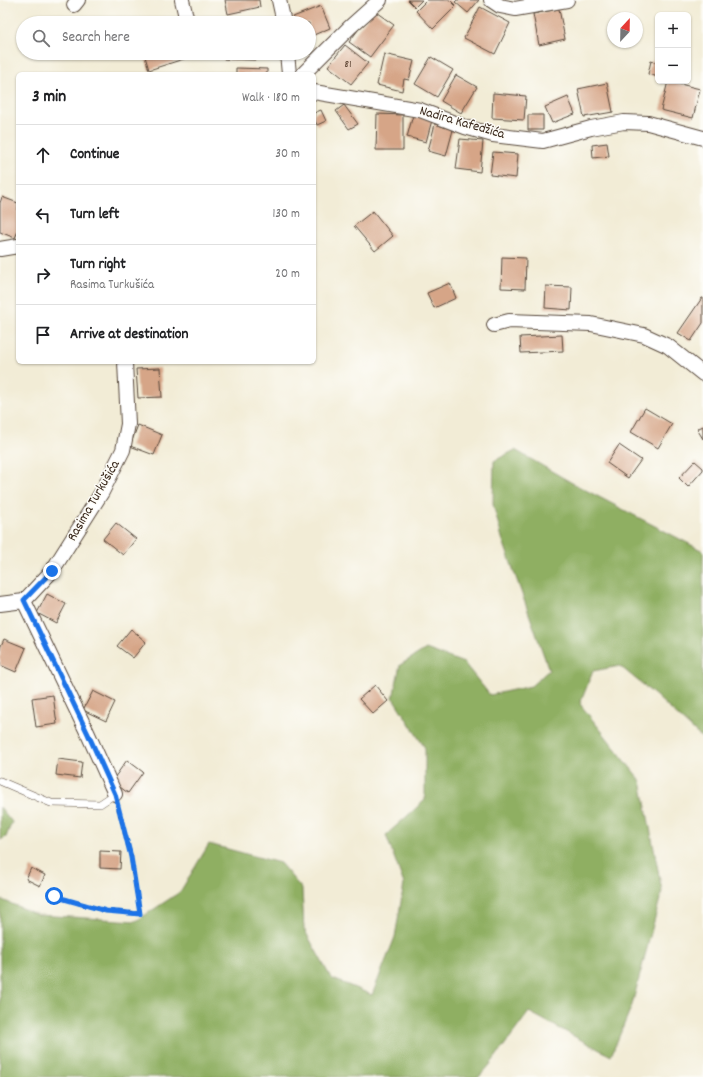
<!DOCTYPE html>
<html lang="en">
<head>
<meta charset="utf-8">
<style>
	body { margin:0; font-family:Dekko,sans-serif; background:#f6f6f6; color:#202124 }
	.controls { position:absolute; right:12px; top:12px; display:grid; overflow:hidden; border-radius:6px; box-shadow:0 1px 3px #0004 }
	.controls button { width:36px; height:36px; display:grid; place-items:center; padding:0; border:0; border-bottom:1px solid #e0e0e0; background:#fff; color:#202124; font:20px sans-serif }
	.compass { position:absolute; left:607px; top:12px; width:36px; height:36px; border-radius:50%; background:#fff; box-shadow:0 1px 3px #0004; rotate:22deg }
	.stop { position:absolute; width:12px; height:12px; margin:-9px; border:3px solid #1a73e8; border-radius:50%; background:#fff }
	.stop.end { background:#1a73e8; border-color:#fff; box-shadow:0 1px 4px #0008 }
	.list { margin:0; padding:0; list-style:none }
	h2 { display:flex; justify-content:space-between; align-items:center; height:52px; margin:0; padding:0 16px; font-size:17px }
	h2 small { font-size:13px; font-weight:400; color:#757577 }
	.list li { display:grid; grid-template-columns:26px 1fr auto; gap:12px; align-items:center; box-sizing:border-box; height:60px; padding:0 16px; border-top:1px solid #e0e0e0 }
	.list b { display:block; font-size:15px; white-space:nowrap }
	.list p { margin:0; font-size:13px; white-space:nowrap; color:#757577 }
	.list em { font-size:13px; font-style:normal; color:#757577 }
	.icon { flex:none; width:22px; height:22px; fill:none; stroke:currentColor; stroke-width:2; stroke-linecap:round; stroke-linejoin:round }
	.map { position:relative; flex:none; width:703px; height:1077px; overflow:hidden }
	.search { position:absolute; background:#fff; box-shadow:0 1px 3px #0004; left:16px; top:16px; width:300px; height:44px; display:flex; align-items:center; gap:10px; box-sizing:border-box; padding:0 14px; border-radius:22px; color:#757577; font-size:15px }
	.panel { position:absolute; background:#fff; box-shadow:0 1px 3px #0004; left:16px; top:72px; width:300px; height:292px; border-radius:6px }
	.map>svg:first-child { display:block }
</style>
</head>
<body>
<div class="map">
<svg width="703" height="1077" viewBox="0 0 703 1077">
	<rect width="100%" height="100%" fill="#fdfcf7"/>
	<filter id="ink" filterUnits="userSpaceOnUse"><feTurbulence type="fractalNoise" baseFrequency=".025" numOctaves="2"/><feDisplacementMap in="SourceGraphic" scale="8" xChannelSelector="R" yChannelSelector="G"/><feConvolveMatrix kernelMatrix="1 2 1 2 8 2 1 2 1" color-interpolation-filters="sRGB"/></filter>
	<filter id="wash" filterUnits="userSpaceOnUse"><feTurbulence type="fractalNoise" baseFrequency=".012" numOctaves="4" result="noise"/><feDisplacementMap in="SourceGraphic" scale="16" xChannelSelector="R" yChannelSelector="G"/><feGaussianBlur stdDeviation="0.9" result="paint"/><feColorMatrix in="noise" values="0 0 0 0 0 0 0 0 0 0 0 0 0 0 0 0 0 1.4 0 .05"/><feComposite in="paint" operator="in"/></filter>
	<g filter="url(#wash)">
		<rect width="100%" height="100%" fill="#f2ecd6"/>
		<path fill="#8faf62" stroke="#656c40" d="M 515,450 L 574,484 L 703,551 L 703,739 L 655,695 L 620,666 L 593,671 L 580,704 L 641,781 L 662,891 L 632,1005 L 611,1056 L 529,1012 L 489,1066 L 479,1077 L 0,1077 L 0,899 L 38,915 L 136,921 L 180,892 L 209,844 L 280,863 L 302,889 L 304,929 L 331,978 L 372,995 L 395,937 L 404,884 L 386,835 L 425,800 L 425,748 L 393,698 L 400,665 L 426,649 L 464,663 L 490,695 L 531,686 L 549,670 L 502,538 L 493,504 L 494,461 Z
			M 0,807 L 12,822 L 6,837 L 0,840 Z"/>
		<g id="blocks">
			<path fill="#d6a587" d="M 225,0 L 259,0 L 260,7 L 228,14 Z
				M 408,0 L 422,0 L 415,7 Z
				M 427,0 L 450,0 L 456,6 L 433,29 L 416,11 Z
				M 457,0 L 479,0 L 468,13 L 455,2 Z
				M 321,6 L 330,28 L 309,37 L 309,23 L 296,23 L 293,17 Z
				M 480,7 L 510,23 L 495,54 L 464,38 Z
				M 559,9 L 565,39 L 539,45 L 533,14 Z
				M 373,10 L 394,25 L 370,57 L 349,42 Z
				M 345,45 L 368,63 L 351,84 L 328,66 Z
				M 144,53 L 195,53 L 196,55 L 149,70 Z
				M 224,53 L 256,53 L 256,60 L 224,59 Z
				M 384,54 L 414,61 L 409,80 L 404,79 L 402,91 L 377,85 Z
				M 431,57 L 453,70 L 437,97 L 415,84 Z
				M 651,61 L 658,63 L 658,77 L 648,74 Z
				M 236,68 L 267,69 L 267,74 L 236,74 Z
				M 456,75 L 477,87 L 461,113 L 441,101 Z
				M 668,81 L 700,89 L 693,118 L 661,110 Z
				M 607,83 L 613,112 L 584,117 L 578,89 Z
				M 493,93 L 526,96 L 524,120 L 492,118 Z
				M 568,97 L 575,114 L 552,123 L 545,107 Z
				M 344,105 L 358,124 L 349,129 L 336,111 Z
				M 321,110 L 326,121 L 317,125 L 314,119 L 314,113 Z
				M 377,114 L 403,115 L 403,150 L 376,150 Z
				M 413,115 L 432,120 L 426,142 L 407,137 Z
				M 528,115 L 543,115 L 543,130 L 528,130 Z
				M 435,124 L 453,130 L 446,156 L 428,151 Z
				M 460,139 L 483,141 L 480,172 L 456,169 Z
				M 607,143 L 609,156 L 593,158 L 592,145 Z
				M 493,152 L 518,154 L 516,178 L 490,175 Z
				M 2,197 L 18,203 L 18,231 L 15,238 L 0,232 L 0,203 Z
				M 373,211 L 393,236 L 375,251 L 354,226 Z
				M 502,257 L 526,258 L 525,289 L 501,288 Z
				M 450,283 L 456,298 L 434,308 L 427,293 Z
				M 546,286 L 572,287 L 571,310 L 545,308 Z
				M 702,298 L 703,298 L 703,323 L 691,341 L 678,333 Z
				M 562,335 L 563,351 L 521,353 L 520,337 Z
				M 160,368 L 162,397 L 138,398 L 136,369 Z
				M 645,408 L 672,424 L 658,448 L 631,432 Z
				M 138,425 L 162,435 L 154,455 L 130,446 Z
				M 703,426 L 703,439 L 697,429 Z
				M 619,445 L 641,460 L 628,478 L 607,463 Z
				M 695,461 L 703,468 L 703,470 L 688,487 L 679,478 Z
				M 116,523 L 136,539 L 123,555 L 103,539 Z
				M 47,594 L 66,604 L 56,623 L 37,613 Z
				M 131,629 L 146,642 L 133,658 L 117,646 Z
				M 4,639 L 26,648 L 16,672 L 0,665 L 0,648 Z
				M 375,685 L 388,701 L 373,714 L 359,699 Z
				M 93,691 L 115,702 L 106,721 L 83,710 Z
				M 53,695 L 57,724 L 36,727 L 32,698 Z
				M 58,759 L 82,762 L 80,778 L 56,775 Z
				M 127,760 L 143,772 L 128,793 L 112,781 Z
				M 100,851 L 121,852 L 120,869 L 100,868 Z
				M 31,868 L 45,875 L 40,886 L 26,879 Z"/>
		</g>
	</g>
	<g filter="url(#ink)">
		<use href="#blocks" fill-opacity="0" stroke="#56473a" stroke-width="1"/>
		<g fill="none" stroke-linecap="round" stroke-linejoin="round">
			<defs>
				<path id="lane" d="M 0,781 L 51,803 L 100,804 L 115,794"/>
				<path id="street" d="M 182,0 L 186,17
					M 279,0 L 284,23
					M 491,0 L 500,6 L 515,9 L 567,0
					M 74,5 L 78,0
					M 287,53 L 289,74
					M 303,74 L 350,27 L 380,0
					M 314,92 L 420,110 L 465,127 L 493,135 L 543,141 L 591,128 L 624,122 L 648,123 L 703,138
					M 0,249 L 18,246
					M 494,325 L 509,321 L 591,324 L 644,335 L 668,346 L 703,374
					M 24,601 L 88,734 L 115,794
					M 0,604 L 24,601 L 52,571 L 102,492 L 123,450 L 128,424 L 125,362"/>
			</defs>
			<use href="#lane" stroke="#56473a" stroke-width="8"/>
			<use href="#street" stroke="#56473a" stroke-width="16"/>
			<path stroke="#56473a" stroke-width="2.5" stroke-dasharray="3 3" stroke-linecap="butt" d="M 54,896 L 106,911 L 140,913 L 131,857 L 118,808"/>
			<use href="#lane" stroke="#fff" stroke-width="7"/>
			<use href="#street" stroke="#fff" stroke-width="14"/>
		</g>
	</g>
	<g fill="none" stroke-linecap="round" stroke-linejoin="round" filter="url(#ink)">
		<path stroke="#1a73e8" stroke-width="5" d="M 52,571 L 24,600 L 88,734 L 115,794 L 131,857 L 140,914 L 106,911 L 54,896"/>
	</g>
	<g text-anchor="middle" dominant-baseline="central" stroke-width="3" stroke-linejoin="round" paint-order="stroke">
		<g font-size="12" fill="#624938">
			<text x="348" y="64">81</text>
		</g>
		<g font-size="14" fill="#3b2a1e" stroke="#fdfcf7">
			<text transform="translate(462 123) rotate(16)">Nadira Kafedžića</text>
			<text transform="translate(94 501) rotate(-60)">Rasima Turkušića</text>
		</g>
	</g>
</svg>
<div class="controls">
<button>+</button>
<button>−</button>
</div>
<svg class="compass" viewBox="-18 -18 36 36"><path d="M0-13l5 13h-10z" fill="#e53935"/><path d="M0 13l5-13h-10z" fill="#757577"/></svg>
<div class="stop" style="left:54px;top:896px"></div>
<div class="stop end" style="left:52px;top:571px"></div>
<div class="search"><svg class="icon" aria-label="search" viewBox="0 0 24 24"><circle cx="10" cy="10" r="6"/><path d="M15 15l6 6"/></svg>Search here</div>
<section class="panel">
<h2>3 min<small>Walk · 180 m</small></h2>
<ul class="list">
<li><svg class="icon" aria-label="ahead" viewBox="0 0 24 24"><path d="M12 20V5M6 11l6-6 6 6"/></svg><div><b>Continue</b></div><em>30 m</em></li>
<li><svg class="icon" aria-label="left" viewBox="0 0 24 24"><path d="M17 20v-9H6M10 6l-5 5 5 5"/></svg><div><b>Turn left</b></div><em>130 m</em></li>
<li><svg class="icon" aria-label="right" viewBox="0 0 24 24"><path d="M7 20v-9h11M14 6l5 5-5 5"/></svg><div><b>Turn right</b><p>Rasima Turkušića</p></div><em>20 m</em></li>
<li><svg class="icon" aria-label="arrive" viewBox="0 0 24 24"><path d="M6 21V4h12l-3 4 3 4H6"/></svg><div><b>Arrive at destination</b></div></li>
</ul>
</section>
</div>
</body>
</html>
